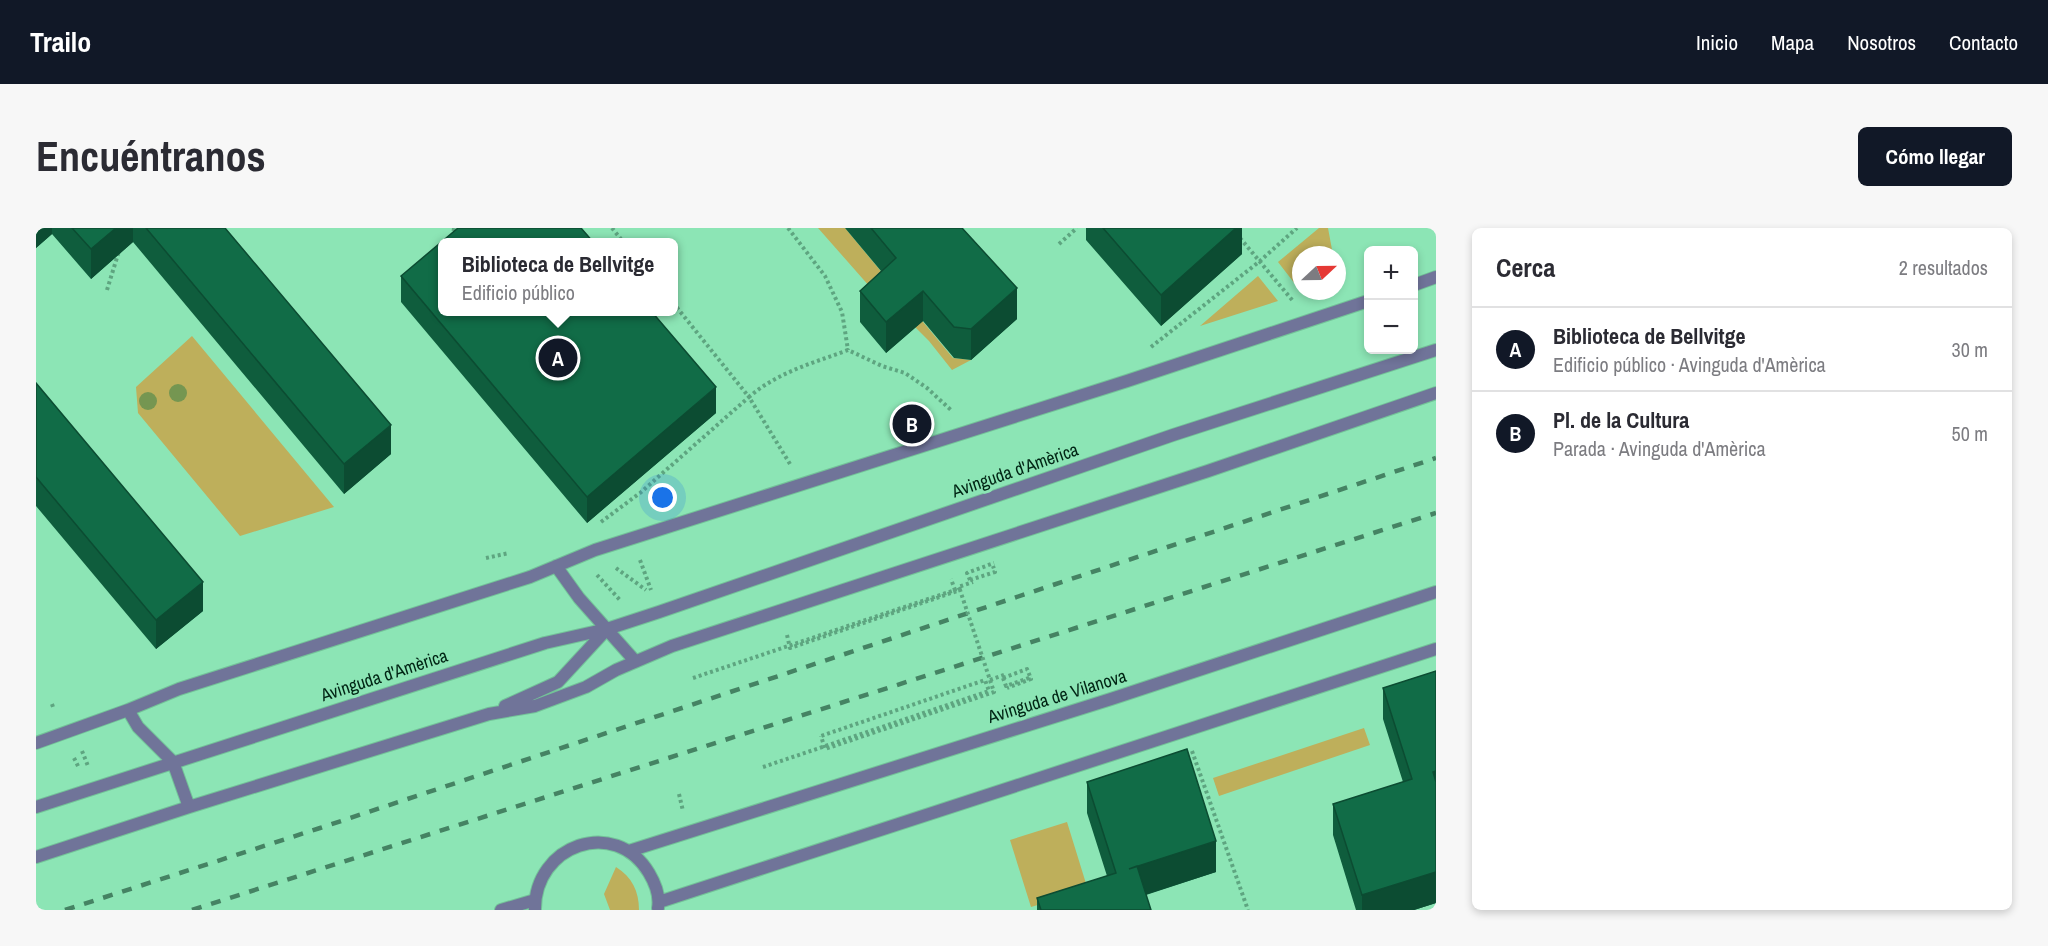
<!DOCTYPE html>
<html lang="es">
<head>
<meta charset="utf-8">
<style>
	body { margin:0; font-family:"Archivo Narrow",sans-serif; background:#f7f7f7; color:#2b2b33 }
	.controls { position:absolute; right:18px; top:18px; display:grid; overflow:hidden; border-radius:9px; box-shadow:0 3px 9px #0003 }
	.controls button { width:54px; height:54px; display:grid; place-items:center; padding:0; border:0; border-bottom:2px solid #e1e1e2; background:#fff; color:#2b2b33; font:30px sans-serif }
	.compass { position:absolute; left:1256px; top:18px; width:54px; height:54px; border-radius:50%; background:#fff; box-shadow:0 3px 9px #0003; rotate:68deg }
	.you { position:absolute; left:627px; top:270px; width:21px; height:21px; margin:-15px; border:4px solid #fff; border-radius:50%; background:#1a73e8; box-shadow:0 0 0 9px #1a73e833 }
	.badge { display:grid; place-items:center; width:39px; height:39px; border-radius:50%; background:#111827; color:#fff; font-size:20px; font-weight:700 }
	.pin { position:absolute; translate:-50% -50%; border:3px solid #fff; box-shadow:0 2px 6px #0006 }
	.popup { position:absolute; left:402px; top:10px; width:240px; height:78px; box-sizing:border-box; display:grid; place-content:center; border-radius:9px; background:#fff; filter:drop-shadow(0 2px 4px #0005); font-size:20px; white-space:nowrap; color:#7c7c81 }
	.popup b { font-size:22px; color:#2b2b33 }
	.popup::after { content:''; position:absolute; left:50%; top:100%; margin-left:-12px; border:12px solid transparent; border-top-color:#fff }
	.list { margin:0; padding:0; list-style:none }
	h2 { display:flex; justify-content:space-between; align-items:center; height:78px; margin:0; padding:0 24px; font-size:26px }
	h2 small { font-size:20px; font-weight:400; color:#7c7c81 }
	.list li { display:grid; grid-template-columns:39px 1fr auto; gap:18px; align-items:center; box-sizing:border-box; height:84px; padding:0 24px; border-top:2px solid #e1e1e2 }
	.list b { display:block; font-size:22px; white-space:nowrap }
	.list p { margin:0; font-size:20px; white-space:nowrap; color:#7c7c81 }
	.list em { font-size:20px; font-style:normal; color:#7c7c81 }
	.map { position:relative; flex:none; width:1400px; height:682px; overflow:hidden; border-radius:9px }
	header { display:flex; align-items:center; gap:36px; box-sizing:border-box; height:84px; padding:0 30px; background:#111827; color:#fff }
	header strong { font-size:28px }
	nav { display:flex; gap:33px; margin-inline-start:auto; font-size:21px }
	.intro { display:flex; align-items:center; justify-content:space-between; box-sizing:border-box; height:144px; padding:0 36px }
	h1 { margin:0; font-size:42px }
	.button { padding:15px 27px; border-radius:9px; background:#111827; color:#fff; font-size:21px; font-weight:700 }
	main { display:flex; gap:36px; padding:0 36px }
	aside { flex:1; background:#fff; border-radius:9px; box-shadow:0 3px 9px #0003 }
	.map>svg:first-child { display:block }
</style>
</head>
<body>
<header>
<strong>Trailo</strong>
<nav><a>Inicio</a><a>Mapa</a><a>Nosotros</a><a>Contacto</a></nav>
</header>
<div class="intro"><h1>Encuéntranos</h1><a class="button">Cómo llegar</a></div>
<main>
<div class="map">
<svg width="1400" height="682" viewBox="0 0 1400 682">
	<rect width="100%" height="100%" fill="#8ce5b5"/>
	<path fill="#beaf5b" d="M 782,0 L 809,0 L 917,130 L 935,132 L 916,142 L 893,113 L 865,85 L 834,59 Z
		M 1283,0 L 1292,0 L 1297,27 L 1265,27 L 1265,63 L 1273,63 L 1266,65 L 1242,34 Z
		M 1222,48 L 1242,73 L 1164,98 Z
		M 156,108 L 298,279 L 204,308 L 102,185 L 100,159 Z
		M 1328,500 L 1334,517 L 1183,568 L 1177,550 Z
		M 1031,594 L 1052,662 L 995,679 L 974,612 Z
		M 580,639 C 596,649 603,663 603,682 L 574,682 L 568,666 Z"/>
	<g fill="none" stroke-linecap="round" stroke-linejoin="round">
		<defs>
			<path id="street" d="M 1378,57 L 1400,49
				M 520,338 L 543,370 L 599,433
				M 469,478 L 522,454 L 571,401
				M 92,482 L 102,499 L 137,534 L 153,579
				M 0,515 L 92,482 L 143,461 L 494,349 L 559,322 L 1091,153 L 1332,73
				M 0,579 L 509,415 L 571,401 L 623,384 L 1137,207 L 1400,122
				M 593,623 L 1075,471 L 1400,364
				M 0,629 L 153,579 L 453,486 L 499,478 L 550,459 L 580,442 L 636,418 L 1172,243 L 1400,165
				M 623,674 L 1400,421
				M 465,682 L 499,672
				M 499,682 C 498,617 579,588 613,645 C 619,655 624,668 622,680"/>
		</defs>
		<use href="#street" stroke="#73c298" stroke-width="14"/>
		<path stroke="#5ea580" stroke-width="4" stroke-dasharray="3 3" stroke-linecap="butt" d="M 576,0 L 588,15
			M 752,0 L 789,48 L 806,84 L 812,122
			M 1204,10 L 1257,73
			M 416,15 L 418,0
			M 1023,16 L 1041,0
			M 71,62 L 83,23
			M 1115,119 L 1224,33 L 1261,0
			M 754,236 L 713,169 C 742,144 777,135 812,122 L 846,138 L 869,145 L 891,160 L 916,183
			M 565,294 L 604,265 L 713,169 L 638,76
			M 450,330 L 473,325
			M 604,332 L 615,362
			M 580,340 L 610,362
			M 561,347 L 584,372
			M 934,352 L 959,344 L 957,338
			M 924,362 L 922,359 L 937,354
			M 657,450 L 919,362 L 915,351
			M 967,450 L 991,441 L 995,451 L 971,460
			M 954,452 L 968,447
			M 16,476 L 17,479
			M 46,523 L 52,538
			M 1156,523 L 1212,682
			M 38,530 L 43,540
			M 727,539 L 953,463 L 949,452 L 785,508
			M 643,566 L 647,583"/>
		<use href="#street" stroke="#707499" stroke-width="12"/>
		<path stroke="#458363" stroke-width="4.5" stroke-dasharray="10 10" stroke-linecap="butt" d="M 29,682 L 284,600 L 1400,230
			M 156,682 L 1400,285"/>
		<path stroke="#5ea580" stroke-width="4" stroke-dasharray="3 3" stroke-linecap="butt" d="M 934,352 L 931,345 L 958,335
			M 751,407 L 754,420 L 924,362 L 958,464 L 789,521 L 785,508
			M 967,450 L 970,458 L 996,449"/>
	</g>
	<g fill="#759651">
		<circle cx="142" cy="165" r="9"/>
		<circle cx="112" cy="173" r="9"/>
	</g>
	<path fill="#0f5d3d" d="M 0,0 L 189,0 L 355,226 L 308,266 L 97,14 L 55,51 L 16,6 L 0,20 Z
		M 809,0 L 926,0 L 981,91 L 935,132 L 918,130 L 887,93 L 850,125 L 824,94 L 824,63 L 845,43 Z
		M 1050,0 L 1206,0 L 1206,26 L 1125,98 L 1050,12 Z
		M 365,48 L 680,185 L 551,295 L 365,74 Z
		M 0,155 L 167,383 L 120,421 L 0,278 Z
		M 1400,443 L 1400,675 L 1378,682 L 1320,682 L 1297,607 L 1297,576 L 1367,554 L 1347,491 L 1347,460 Z
		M 1051,554 L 1180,644 L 1110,667 L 1115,682 L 1001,682 L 1001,670 L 1071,648 L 1051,585 Z"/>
	<path fill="#0c4c32" d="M 0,0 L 16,0 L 16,6 L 0,20 Z
		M 80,0 L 97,0 L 97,14 L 55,51 L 55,21 Z
		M 1200,0 L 1206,0 L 1206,26 L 1125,98 L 1125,67 Z
		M 981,60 L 981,91 L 935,132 L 935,101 Z
		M 887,63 L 887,93 L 850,125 L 850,94 Z
		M 680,159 L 680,185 L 551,295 L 551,269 Z
		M 355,197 L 355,226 L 308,266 L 308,236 Z
		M 167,354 L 167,383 L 120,421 L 120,392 Z
		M 1400,543 L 1400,575 L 1397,544 Z
		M 1180,613 L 1180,644 L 1093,672 L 1093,641 Z
		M 1400,644 L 1400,675 L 1378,682 L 1326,682 L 1326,667 Z"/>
	<path fill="#116c47" stroke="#0c4c32" stroke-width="1.5" d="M 36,0 L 80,0 L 55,21 Z
		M 110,0 L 189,0 L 355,197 L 308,236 Z
		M 422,0 L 545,0 L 558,15 L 406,15 L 406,84 L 616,84 L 680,159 L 551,269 L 365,48 Z
		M 835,0 L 926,0 L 981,60 L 935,101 L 918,99 L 887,63 L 850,94 L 824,63 L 860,30 Z
		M 1067,0 L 1200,0 L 1125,67 Z
		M 0,155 L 167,354 L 120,392 L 0,249 Z
		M 1400,443 L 1400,543 L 1397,544 L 1400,554 L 1400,644 L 1326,667 L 1297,576 L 1376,551 L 1347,460 Z
		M 1151,521 L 1180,613 L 1093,641 L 1101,638 L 1115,682 L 1005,682 L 1001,670 L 1080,645 L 1051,554 Z"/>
	<g text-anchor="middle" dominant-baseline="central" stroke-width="6" stroke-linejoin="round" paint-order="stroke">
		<g font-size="18" fill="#002514" stroke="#8ce5b5">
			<text transform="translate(979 242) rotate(-19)">Avinguda d'Amèrica</text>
			<text transform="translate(348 447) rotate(-18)">Avinguda d'Amèrica</text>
			<text transform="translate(1021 468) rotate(-17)">Avinguda de Vilanova</text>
		</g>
	</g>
</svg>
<div class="controls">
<button>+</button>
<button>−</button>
</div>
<svg class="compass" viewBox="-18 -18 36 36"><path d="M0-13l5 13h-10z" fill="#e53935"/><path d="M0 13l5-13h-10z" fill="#7c7c81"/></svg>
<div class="you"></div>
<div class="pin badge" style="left:522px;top:130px">A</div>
<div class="popup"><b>Biblioteca de Bellvitge</b>Edificio público</div>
<div class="pin badge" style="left:876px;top:196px">B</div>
</div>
<aside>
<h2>Cerca<small>2 resultados</small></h2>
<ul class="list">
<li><span class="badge">A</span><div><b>Biblioteca de Bellvitge</b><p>Edificio público · Avinguda d'Amèrica</p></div><em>30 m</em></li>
<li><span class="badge">B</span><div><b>Pl. de la Cultura</b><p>Parada · Avinguda d'Amèrica</p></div><em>50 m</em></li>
</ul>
</aside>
</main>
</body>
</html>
